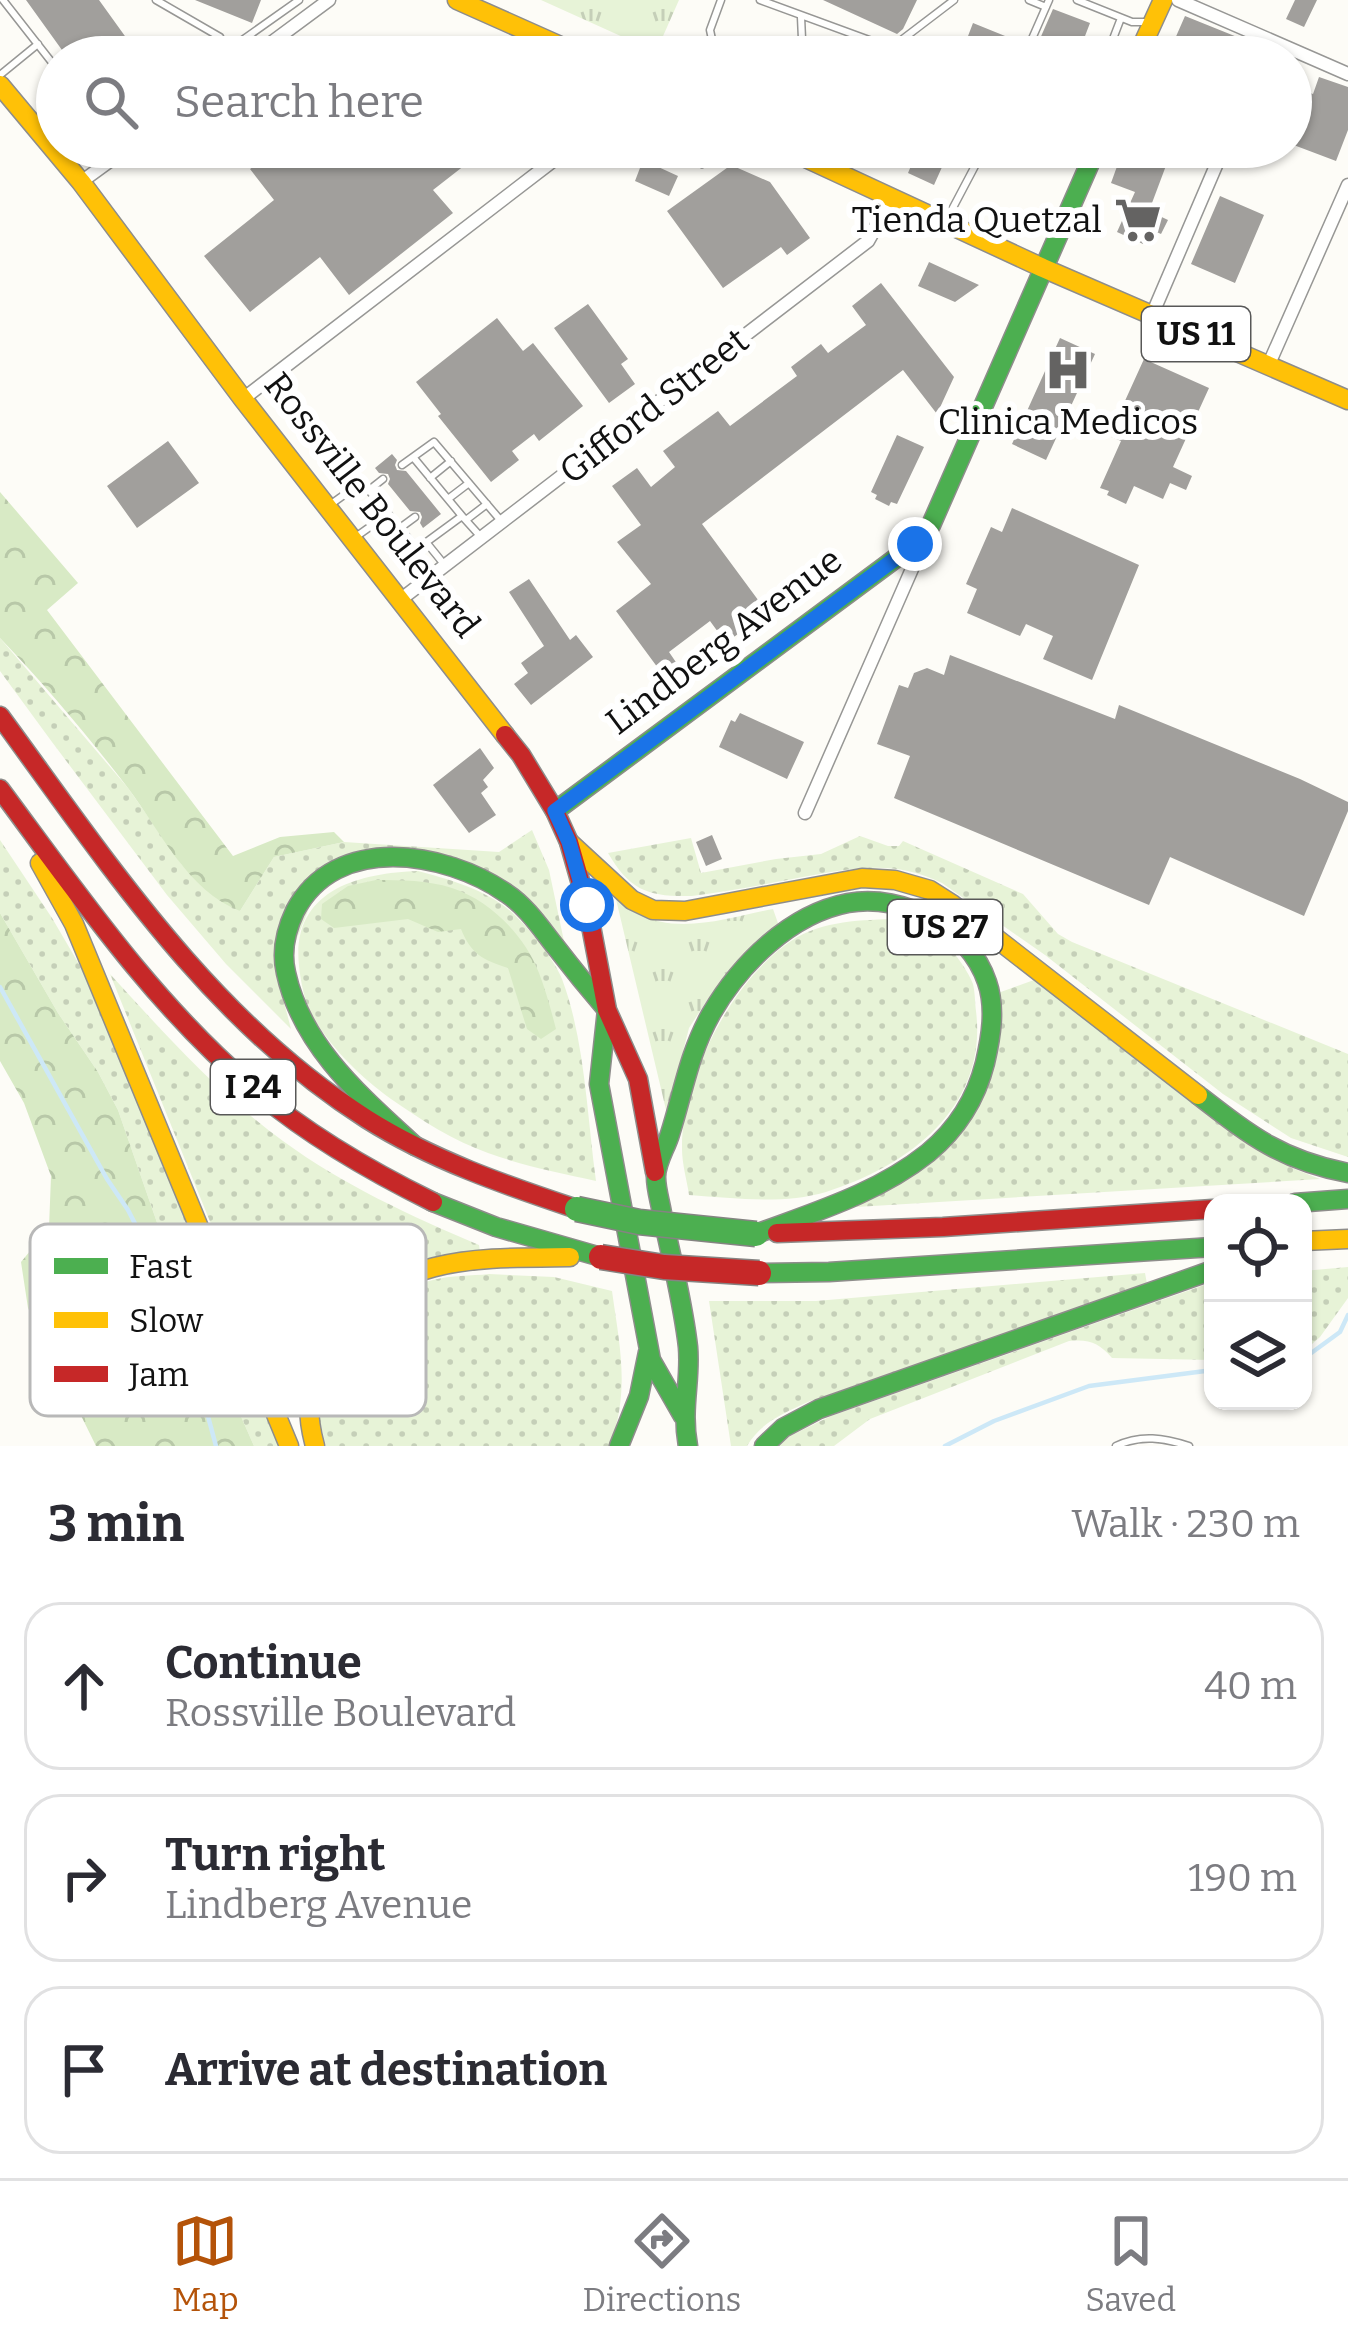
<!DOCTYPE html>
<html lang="en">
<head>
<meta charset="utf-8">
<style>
	body { margin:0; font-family:Bitter,serif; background:#f7f7f7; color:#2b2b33 }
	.controls { position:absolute; right:36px; bottom:36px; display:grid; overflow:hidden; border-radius:24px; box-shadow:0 3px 9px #0004 }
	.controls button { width:108px; height:108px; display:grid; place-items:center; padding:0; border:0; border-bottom:3px solid #e1e1e2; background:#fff; color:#2b2b33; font:60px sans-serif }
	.stop { position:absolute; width:36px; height:36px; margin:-27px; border:9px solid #1a73e8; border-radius:50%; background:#fff }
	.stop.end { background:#1a73e8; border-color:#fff; box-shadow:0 3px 12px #0008 }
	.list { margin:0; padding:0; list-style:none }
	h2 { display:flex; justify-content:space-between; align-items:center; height:156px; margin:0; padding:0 48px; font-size:51px }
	h2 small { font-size:39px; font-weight:400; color:#7c7c81 }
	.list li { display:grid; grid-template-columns:78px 1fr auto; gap:36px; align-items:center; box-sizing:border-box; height:168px; margin:0 24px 24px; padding:0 24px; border:3px solid #e1e1e2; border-radius:36px }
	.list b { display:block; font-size:45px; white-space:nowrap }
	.list p { margin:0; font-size:39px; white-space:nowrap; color:#7c7c81 }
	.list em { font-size:39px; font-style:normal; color:#7c7c81 }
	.icon { flex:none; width:66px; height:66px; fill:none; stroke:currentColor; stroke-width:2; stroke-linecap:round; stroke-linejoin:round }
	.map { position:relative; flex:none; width:1348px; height:1446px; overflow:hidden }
	.search { position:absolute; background:#fff; box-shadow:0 3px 9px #0004; left:36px; right:36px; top:36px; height:132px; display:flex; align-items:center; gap:30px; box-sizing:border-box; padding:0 42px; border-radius:66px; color:#7c7c81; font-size:45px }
	.sheet { height:732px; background:#fff }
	nav { display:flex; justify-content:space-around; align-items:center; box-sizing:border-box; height:168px; border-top:3px solid #e1e1e2; background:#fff; font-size:33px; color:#7c7c81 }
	nav a { display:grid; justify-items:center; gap:6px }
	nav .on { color:#b45309 }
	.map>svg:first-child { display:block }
</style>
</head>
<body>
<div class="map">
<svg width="1348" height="1446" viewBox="0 0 1348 1446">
	<defs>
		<pattern id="grass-dots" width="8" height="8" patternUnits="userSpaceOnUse" patternTransform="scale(3)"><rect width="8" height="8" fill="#e7f3d7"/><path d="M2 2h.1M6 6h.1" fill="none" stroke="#c5cfb8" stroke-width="1.8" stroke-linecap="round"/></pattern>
		<pattern id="forest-crowns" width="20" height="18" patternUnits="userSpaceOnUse" patternTransform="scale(3)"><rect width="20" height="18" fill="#d8eac5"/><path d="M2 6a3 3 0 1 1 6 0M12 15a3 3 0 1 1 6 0" fill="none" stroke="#b8c8a8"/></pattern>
		<pattern id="park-tufts" width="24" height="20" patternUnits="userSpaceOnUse" patternTransform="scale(3)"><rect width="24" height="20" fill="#e7f3d7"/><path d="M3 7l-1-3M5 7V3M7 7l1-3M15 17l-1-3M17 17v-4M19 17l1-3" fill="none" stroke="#c5cfb8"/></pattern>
	</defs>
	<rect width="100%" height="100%" fill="#fdfcf7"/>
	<path fill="url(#grass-dots)" d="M 0,638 L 128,788 L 182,865 L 240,911 L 274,857 L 344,842 L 499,852 L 532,830 L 549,870 L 565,946 L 479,868 L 326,866 L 279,983 L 291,1029 L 226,964 L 167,895 L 52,742 L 0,671 Z
		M 860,836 L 888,846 L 899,846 L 903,841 L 1023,894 L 1058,934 L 1072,942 L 1348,1054 L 1348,1157 L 1291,1138 L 1223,1094 L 1045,955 L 942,883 C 887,855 834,872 776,882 C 748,888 720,892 692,896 C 649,897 630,891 608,853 L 691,838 L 701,873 L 776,859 L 821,854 Z
		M 0,840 L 52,918 L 83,971 L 281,1446 L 254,1446 L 162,1237 L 118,1110 L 98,1072 L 58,1013 L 0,913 Z
		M 418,871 C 447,879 478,887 504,906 C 522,919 554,958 562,979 C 585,1040 587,1116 596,1181 C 560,1173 523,1166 488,1153 C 454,1141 421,1120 391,1099 C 362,1078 333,1050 314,1019 C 305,1004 301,984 299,966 C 291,891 357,873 418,871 Z
		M 899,919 C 914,927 936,934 947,945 C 956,954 969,973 973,984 C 975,992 975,1003 976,1011 C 988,1107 909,1166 826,1192 C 782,1205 734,1198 689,1195 C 687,1181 682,1164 682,1149 C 681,1079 732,980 791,941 C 823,920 862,920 899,919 Z
		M 110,974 C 164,1033 218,1094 283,1141 C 343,1185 411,1216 479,1245 L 480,1252 L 405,1266 L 303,1373 L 283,1380 L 272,1375 Z
		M 1034,980 L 1292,1168 L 1320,1179 L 856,1207 L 948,1145 L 998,993 Z
		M 1348,1267 L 1348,1298 L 1320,1337 L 1303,1352 L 1303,1271 Z
		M 1145,1273 L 1147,1284 L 808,1402 C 784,1413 761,1422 747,1446 L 731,1446 L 709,1301 L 816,1301 Z
		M 489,1274 L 554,1277 L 612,1291 C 620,1348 630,1390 610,1446 L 326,1446 C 323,1432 317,1415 319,1400 C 323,1342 379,1293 433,1280 C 451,1275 471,1276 489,1274 Z
		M 1213,1282 L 1213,1360 L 1112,1358 C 1099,1343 1090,1339 1069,1341 L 870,1419 L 834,1446 L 776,1446 L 784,1439 L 831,1416 Z"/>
	<path fill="url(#forest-crowns)" d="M 0,492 L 78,583 L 47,610 L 233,856 L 280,837 L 334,832 L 344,842 L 274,857 L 240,911 C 188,891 160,831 128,788 C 88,736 45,685 0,638 Z
		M 376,880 C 402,880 427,880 452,888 C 491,901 525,936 539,973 C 546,991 551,1010 556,1029 L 541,1039 L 527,1029 L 508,968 C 483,960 471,954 461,929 L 438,932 L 408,919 L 334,928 L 321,919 L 322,904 L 348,886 Z
		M 0,913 L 58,1013 L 98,1072 L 118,1110 L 162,1237 L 254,1446 L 96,1446 L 28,1308 L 21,1262 L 49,1228 L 51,1176 L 24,1103 L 0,1061 Z"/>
	<path fill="url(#park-tufts)" d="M 541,0 L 679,0 L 656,52 Z
		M 615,895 C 622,901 630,909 638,913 C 677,936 732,917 773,909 L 779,926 L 708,999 L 689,1028 L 667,1114 Z"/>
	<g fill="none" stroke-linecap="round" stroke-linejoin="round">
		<path stroke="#cde8f7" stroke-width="4.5" d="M 0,987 L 107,1179 L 128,1210 L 163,1278 L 184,1327 L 216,1446
			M 1303,1359 L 1340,1332 L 1348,1315
			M 945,1446 L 994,1421 L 1089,1386 L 1213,1370"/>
	</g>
	<path fill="#a19f9c" d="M 26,0 L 99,0 L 140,57 L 67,57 Z
		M 195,0 L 261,0 L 252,23 Z
		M 823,0 L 917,0 L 903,29 L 897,34 Z
		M 1295,0 L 1317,0 L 1304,27 L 1286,19 Z
		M 1053,9 L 1090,23 L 1077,57 L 1032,57 Z
		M 1185,16 L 1252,43 L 1246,57 L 1167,57 Z
		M 973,23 L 1022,43 L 1017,57 L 960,57 Z
		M 1319,77 L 1348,87 L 1348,130 L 1336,161 L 1291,144 L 1298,119 L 1291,116 L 1291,86 L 1313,94 Z
		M 279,147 L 465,147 L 474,158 L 433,190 L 453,213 L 349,295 L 320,257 L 250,312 L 204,256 L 274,200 L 250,169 Z
		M 882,147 L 951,147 L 934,185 L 908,173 L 913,161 Z
		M 1124,147 L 1173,147 L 1149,211 L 1168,220 L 1161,234 L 1150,229 L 1143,244 L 1117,232 L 1135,192 L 1111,183 Z
		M 643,160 L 678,176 L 669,196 L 635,181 Z
		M 731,165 L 770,182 L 810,238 L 787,255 L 781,247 L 723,288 L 667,211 Z
		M 1220,196 L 1264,215 L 1235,283 L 1191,264 Z
		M 929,262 L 979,285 L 955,302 L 918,286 Z
		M 881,283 L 954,377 L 937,414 L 903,370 L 702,524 L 767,612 L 726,643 L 710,621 L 669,652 L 684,674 L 669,683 L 616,611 L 651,584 L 617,542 L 641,525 L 612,486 L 637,468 L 651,487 L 675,467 L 663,451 L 718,411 L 730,426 L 797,376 L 791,367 L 821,344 L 828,353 L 866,325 L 852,306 Z
		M 588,304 L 628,359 L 621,364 L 635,384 L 609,403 L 554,328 Z
		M 497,318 L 523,351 L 533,343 L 583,406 L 539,441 L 534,434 L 512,451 L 519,460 L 491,482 L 438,416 L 441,414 L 416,382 Z
		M 1060,338 L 1095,354 L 1046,460 L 1012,444 Z
		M 1144,359 L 1209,388 L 1173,467 L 1192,476 L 1186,490 L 1170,483 L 1163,499 L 1134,486 L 1126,504 L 1107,495 L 1109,491 L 1100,488 L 1121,441 L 1109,436 Z
		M 897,435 L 924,447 L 897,504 L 891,502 L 889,506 L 875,499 L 877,495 L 871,492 Z
		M 168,441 L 199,483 L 137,528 L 107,486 Z
		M 392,454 L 397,460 L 395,465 L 397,470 L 406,471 L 441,514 L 423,528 L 420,523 L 422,517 L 420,512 L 410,511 L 388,484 L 390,479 L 388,474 L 379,473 L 375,468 Z
		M 1012,508 L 1139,565 L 1092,680 L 1043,659 L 1053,636 L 1026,624 L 1020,636 L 967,613 L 977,589 L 966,584 L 991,527 L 1002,532 Z
		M 529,579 L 570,640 L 576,635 L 593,657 L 531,705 L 514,684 L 528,673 L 521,663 L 544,646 L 509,592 Z
		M 950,655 L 1115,719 L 1119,705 L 1300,779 L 1348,802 L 1348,811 L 1304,916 L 1170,857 L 1149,905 L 894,798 L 910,756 L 877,744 L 899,685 L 908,688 L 914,673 L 927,668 L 944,675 Z
		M 740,713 L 804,742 L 787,779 L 719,747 L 731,720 L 735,722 Z
		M 480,748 L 494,768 L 483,780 L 488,787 L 481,793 L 496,815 L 469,833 L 433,785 Z
		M 712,835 L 722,859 L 706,866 L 696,842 Z"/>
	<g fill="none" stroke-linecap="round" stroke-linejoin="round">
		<defs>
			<path id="lane" d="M 3,0 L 57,69
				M 156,0 L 220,37 L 227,51
				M 721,0 L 710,30 L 714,49 L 734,57
				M 760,0 L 891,48 L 954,0
				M 1029,0 L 1046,7
				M 1077,0 L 1132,22 L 1147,22
				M 232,57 L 227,51 L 299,0
				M 792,57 L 802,39 L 801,17
				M 1024,57 L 1049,0
				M 1106,57 L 1121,18
				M 0,75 L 38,44
				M 42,130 L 57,118
				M 663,147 L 702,164 L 711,147
				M 947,219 L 985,147
				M 402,465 L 434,442 L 502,522
				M 430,478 L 451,461
				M 369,490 L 383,479
				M 448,499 L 469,483
				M 334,502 L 362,482 L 417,549 L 462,516 L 413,457
				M 462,516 L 480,536
				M 466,520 L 487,504
				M 400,528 L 415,517
				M 357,536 L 388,514
				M 426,542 L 443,563
				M 1116,1446 C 1141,1434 1164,1438 1189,1446"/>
			<path id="street" d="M 1178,0 L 1348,74
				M 252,57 L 329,0
				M 81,182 L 129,147
				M 1152,315 L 1224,147
				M 1268,366 L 1348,185
				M 243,399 L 571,147
				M 400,600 L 868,241 L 892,198
				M 805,813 L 926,537"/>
			<path id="fast" d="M 555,811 L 915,544 L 931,525 L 1097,147
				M 1198,1095 C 1251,1136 1281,1160 1348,1173
				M 415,1146 C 362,1097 302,1047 286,973 C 281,952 286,930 295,911 C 336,833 445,851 506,893 C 526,906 540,927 555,946 C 572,968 589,989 607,1010 L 599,1084 L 651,1360 L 683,1416
				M 433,1202 L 496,1227 L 601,1257
				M 1295,1203 L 1348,1199
				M 759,1273 L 829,1272 L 1213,1247
				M 619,1446 L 639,1396 L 648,1352
				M 688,1446 C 681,1408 691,1381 688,1347 C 683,1302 671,1257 662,1213 C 660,1201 656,1189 656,1177 C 656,1162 666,1148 670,1134 C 683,1093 689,1053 711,1014 C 740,964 790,914 848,903 C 904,893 969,928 987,982 C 996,1008 991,1037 985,1063 C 976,1099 957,1129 928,1153 C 878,1193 815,1212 756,1234
				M 764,1446 L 783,1428 L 819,1409 L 1213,1270"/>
			<path id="slow" d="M 457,0 L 585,57
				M 1137,57 L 1163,0
				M 0,85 L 81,182 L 243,399 L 505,735
				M 782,147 L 1043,268 L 1348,400
				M 569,842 L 632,900 L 653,910 L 685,911 L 862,878 L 895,880 L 930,890 L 952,904 L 1198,1095
				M 40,863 L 74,924 L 289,1446
				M 1303,1241 L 1348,1239
				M 315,1446 C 304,1406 307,1365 334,1332 C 395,1254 479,1258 570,1257"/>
			<path id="jam" d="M 0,716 C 107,862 211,1021 367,1119 C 432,1160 505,1185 577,1209
				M 505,735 L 521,755 L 555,811 L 569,842 L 587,905 L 607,1010 L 638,1079 L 655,1172
				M 0,789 C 78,894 154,1005 255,1090 C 309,1136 370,1171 433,1202
				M 777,1233 L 943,1227 L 1213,1209"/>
		</defs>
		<use href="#lane" stroke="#979795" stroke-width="9"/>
		<use href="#street" stroke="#979795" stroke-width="15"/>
		<use href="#fast" stroke="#8e8d8b" stroke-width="21"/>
		<use href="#slow" stroke="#8e8d8b" stroke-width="21"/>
		<use href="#jam" stroke="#8e8d8b" stroke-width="21"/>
		<use href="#lane" stroke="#fffffe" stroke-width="6"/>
		<use href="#street" stroke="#fffffe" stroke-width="12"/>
		<use href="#fast" stroke="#4caf50" stroke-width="18"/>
		<use href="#slow" stroke="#ffc107" stroke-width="18"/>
		<use href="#jam" stroke="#c62828" stroke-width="18"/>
		<defs>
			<path id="fast-bridge" d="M 577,1209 L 639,1222 L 756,1234"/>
			<path id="jam-bridge" d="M 601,1257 L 664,1267 L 759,1273"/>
		</defs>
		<use href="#fast-bridge" stroke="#858482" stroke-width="27" stroke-linecap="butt"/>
		<use href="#jam-bridge" stroke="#858482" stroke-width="27" stroke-linecap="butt"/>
		<use href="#fast-bridge" stroke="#4caf50" stroke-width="24"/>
		<use href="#jam-bridge" stroke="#c62828" stroke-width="24"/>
	</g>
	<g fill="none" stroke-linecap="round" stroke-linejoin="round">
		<path stroke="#1a73e8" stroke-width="15" d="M 587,905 L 569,842 L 555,811 L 915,544"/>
	</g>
	<defs>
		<symbol id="supermarket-bare" viewBox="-9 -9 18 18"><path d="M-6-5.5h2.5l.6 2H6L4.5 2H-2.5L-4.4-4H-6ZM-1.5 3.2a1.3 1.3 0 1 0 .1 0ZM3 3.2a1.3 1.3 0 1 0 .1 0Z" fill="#646362" stroke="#fff" stroke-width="2.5" paint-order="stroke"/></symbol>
		<symbol id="hospital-bare" viewBox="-9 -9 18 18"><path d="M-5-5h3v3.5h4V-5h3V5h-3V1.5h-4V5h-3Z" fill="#646362" stroke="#fff" stroke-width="2.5" paint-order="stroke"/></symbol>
	</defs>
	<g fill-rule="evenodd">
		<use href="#supermarket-bare" x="1105" y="187" width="66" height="66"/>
		<use href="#hospital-bare" x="1035" y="337" width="66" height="66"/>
	</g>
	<g text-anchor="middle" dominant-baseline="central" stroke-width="12" stroke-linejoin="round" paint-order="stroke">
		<g fill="#fff" stroke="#585858" stroke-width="3">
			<rect x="1142" y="307" width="108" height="54" rx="9"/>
			<rect x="888" y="900" width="114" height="54" rx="9"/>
			<rect x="211" y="1060" width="84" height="54" rx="9"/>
		</g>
		<g font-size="33" font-weight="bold" fill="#111">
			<text x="1196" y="334">US 11</text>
			<text x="945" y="927">US 27</text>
			<text x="253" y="1087">I 24</text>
		</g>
		<g font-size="36" fill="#111" stroke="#fff" text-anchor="end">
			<text x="1102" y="220">Tienda Quetzal</text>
			<text x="1068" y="422" text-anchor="middle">Clinica Medicos</text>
		</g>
		<g font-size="36" fill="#111" stroke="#fff">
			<text transform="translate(654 406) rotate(-38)">Gifford Street</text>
			<text transform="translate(372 505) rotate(52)">Rossville Boulevard</text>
			<text transform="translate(724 641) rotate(-37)">Lindberg Avenue</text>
		</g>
	</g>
	<rect x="30" y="1224" width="396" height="192" rx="18" fill="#fff" stroke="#b8b8b8" stroke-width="3"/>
	<rect x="54" y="1258" width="54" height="16" fill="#4caf50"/>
	<rect x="54" y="1312" width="54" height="16" fill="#ffc107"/>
	<rect x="54" y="1366" width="54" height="16" fill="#c62828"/>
	<g font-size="33" fill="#111">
		<text x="129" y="1278">Fast</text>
		<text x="129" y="1332">Slow</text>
		<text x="129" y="1386">Jam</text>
	</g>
</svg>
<div class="controls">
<button><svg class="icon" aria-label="locate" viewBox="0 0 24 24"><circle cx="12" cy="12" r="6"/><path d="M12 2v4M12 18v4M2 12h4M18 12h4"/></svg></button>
<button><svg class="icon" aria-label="layers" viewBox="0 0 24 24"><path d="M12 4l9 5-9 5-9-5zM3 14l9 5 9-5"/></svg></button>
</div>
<div class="stop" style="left:587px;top:905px"></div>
<div class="stop end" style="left:915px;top:544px"></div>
<div class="search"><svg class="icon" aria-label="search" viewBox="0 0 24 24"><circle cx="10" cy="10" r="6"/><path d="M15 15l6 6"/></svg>Search here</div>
</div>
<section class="sheet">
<h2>3 min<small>Walk · 230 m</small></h2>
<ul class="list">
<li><svg class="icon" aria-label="ahead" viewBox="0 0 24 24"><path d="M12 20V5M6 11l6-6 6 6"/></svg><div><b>Continue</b><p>Rossville Boulevard</p></div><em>40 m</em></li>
<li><svg class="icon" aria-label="right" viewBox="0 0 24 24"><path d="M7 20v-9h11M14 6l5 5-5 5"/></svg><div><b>Turn right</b><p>Lindberg Avenue</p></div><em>190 m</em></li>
<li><svg class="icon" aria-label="arrive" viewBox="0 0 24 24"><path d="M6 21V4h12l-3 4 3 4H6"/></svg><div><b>Arrive at destination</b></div></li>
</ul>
</section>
<nav>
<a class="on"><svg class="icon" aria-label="map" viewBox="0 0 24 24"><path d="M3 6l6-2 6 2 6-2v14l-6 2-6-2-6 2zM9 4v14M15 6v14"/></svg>Map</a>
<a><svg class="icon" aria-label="directions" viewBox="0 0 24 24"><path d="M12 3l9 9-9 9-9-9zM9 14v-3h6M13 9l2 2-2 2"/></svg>Directions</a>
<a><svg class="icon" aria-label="saved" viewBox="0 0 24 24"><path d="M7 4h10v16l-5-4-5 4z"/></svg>Saved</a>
</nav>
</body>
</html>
